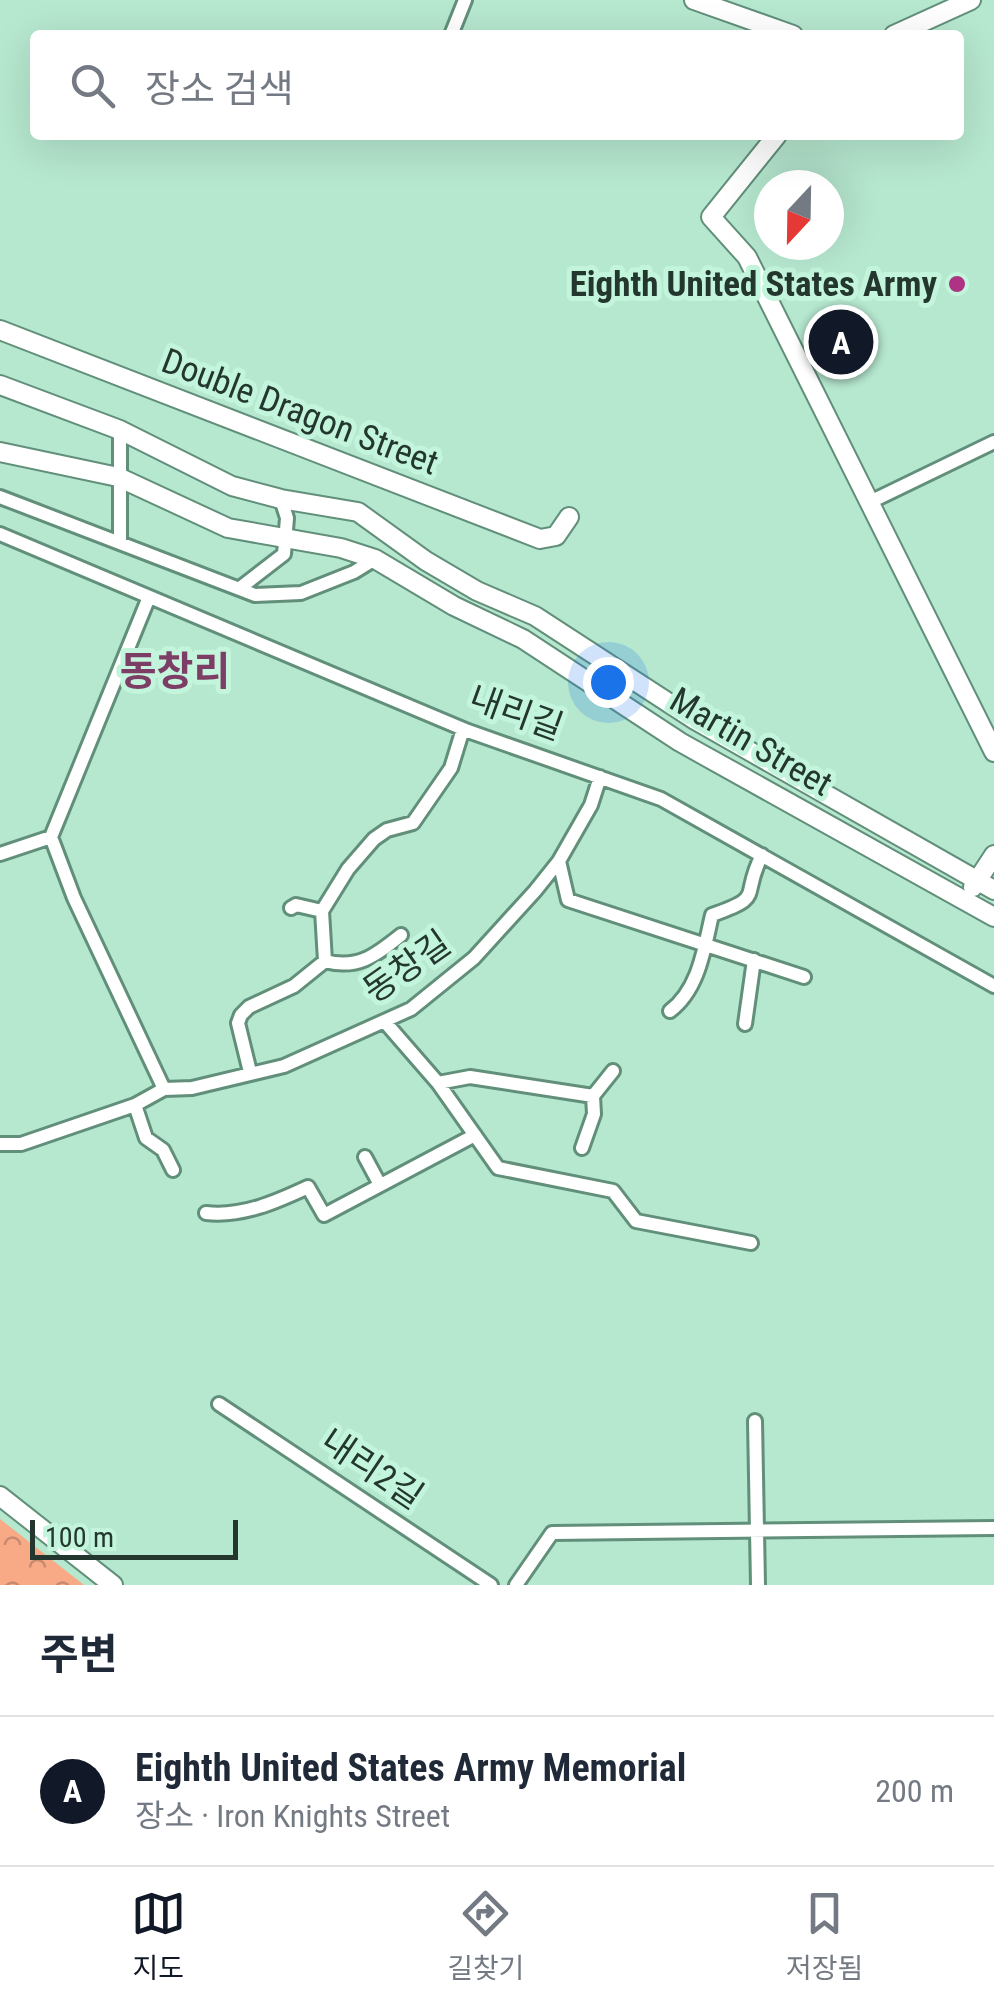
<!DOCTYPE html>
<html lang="ko">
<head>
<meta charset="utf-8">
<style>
	body { margin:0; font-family:"Roboto Condensed","Noto Sans KR",sans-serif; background:#f6f6f7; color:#1f2937 }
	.compass { position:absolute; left:754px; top:170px; width:90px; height:90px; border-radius:50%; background:#fff; box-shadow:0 10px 40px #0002; rotate:202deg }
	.scale { position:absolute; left:30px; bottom:25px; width:208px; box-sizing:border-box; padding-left:10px; border:5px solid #23372e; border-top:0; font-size:28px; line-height:35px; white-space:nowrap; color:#23372e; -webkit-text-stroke:8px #c3f4dc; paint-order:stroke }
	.you { position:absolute; left:608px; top:682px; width:35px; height:35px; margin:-25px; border:8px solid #fff; border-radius:50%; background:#1a73e8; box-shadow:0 0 0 15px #1a73e833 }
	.badge { display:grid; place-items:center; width:65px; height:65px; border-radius:50%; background:#111827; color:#fff; font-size:32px; font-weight:700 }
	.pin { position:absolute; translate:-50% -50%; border:5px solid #fff; box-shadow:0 2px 10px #0006 }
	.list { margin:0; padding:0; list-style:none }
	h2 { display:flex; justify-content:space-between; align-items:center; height:130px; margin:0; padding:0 40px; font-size:42px }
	h2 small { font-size:32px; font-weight:400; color:#747a83 }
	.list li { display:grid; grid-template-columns:65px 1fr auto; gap:30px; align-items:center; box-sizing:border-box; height:150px; padding:0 40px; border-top:2px solid #e0e1e3 }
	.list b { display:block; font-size:38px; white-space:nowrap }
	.list p { margin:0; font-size:32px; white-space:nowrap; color:#747a83 }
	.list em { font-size:32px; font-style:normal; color:#747a83 }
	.icon { flex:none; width:55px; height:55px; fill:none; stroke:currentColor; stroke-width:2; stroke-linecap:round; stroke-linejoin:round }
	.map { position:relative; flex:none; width:994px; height:1585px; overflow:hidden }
	.search { position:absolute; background:#fff; box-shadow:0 10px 40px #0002; left:30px; right:30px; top:30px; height:110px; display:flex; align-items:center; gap:25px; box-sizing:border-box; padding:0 35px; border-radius:10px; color:#747a83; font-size:38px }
	.sheet { height:280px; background:#fff }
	nav { display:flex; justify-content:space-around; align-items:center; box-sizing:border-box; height:140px; border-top:2px solid #e0e1e3; background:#fff; font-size:28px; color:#747a83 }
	nav a { display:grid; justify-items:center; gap:5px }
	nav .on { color:#111827 }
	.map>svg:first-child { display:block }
</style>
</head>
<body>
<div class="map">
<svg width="994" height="1585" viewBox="0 0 994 1585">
	<defs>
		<pattern id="park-crowns" width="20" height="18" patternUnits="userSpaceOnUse" patternTransform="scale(2.5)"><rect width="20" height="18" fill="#f8a986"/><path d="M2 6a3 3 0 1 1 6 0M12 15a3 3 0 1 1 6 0" fill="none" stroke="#c88a6e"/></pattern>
	</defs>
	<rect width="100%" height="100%" fill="#b6e7cf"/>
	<path fill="url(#park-crowns)" d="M 0,1519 L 84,1585 L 0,1585 Z"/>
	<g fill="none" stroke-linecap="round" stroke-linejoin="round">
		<defs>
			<path id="street" d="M 451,35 L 465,0
				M 0,497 L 255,595 L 301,593 L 354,572 L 375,559
				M 870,502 L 994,442
				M 0,534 L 468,731 L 661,799 L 994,986
				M 120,542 L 120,430
				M 240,588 L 284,554 L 287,518 L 281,499
				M 149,597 L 51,837 L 74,898 L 164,1089
				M 0,854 L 51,837
				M 559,861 L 568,900 L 804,977
				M 291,908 L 296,905 L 322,911
				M 325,961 C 358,970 376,955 401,935
				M 670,1011 C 699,989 704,949 712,915 C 766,896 740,898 762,855
				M 385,1022 L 438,1083 L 498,1168 L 613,1191 L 636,1221 L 751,1243
				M 745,1024 L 754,960
				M 250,1072 L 238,1023 L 241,1015 L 249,1007 L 294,986 L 325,961 L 322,911 L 348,869 L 374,839 L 387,830 L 413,823 L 451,768 L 463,729
				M 438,1083 L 470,1077 L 593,1096 L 594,1114 L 582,1148
				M 593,1096 L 613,1071
				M 135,1105 L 146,1138 L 163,1150 L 173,1170
				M 0,1144 L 21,1144 L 135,1105 L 164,1089 L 192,1088 L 284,1066 L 411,1009 L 474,958 L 535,891 L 559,861 L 591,805 L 600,777
				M 365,1157 L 379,1183
				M 206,1213 C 242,1217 276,1202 308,1187 L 324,1215 L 475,1135
				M 219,1404 L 491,1585
				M 755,1421 L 758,1585
				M 516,1585 L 552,1533 L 994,1528"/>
			<path id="secondary" d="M 694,0 L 793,35
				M 894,35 L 971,0
				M 777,135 L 711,217 L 747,257 L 994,752
				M 0,330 L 540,539 L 556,536 L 569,517
				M 0,385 L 120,430 L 232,486 L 281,499 L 358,512 L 426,561 L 477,591 L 535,616 L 695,720 L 994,890
				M 0,452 L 118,477 L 228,528 L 341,548 L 375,559 L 454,606 L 523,639 L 680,742 L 994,917
				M 973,887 L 994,855
				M 0,1496 L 113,1585"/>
		</defs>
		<use href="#street" stroke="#618f7a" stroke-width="18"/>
		<use href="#secondary" stroke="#618f7a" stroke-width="22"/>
		<use href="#street" stroke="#fff" stroke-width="12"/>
		<use href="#secondary" stroke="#fff" stroke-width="18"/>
	</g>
	<circle fill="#ae3385" stroke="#c3f4dc" stroke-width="4" cx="957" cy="284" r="10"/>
	<g text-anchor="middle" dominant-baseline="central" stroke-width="10" stroke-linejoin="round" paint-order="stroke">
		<g font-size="35" font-weight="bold" fill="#23372e" stroke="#c3f4dc" text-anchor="end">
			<text x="937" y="284">Eighth United States Army</text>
		</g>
		<g font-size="35" fill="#23372e" stroke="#c3f4dc">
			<text transform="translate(300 412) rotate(21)">Double Dragon Street</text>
			<text transform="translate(516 713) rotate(20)">내리길</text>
			<text transform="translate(751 742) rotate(30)">Martin Street</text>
			<text transform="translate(407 967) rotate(-35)">동창길</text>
			<text transform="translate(372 1469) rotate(34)">내리2길</text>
		</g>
		<g font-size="40" font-weight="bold" fill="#7d3e65" stroke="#c3f4dc">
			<text x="175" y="671">동창리</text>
		</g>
	</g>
</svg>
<svg class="compass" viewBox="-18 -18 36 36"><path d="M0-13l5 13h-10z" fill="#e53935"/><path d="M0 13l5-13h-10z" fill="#747a83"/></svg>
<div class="scale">100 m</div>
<div class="you"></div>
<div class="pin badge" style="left:841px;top:342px">A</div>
<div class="search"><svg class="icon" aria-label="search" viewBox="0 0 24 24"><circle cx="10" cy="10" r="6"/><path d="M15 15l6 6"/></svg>장소 검색</div>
</div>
<section class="sheet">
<h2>주변<small></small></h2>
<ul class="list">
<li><span class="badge">A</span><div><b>Eighth United States Army Memorial</b><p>장소 · Iron Knights Street</p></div><em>200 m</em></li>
</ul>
</section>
<nav>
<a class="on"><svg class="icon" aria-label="map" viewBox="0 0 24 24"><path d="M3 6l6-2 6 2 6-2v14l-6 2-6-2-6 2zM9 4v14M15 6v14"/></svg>지도</a>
<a><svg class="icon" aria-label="directions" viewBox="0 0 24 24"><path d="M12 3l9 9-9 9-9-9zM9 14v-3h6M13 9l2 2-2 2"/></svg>길찾기</a>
<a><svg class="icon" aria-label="saved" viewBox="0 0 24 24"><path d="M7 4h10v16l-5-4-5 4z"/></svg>저장됨</a>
</nav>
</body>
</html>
